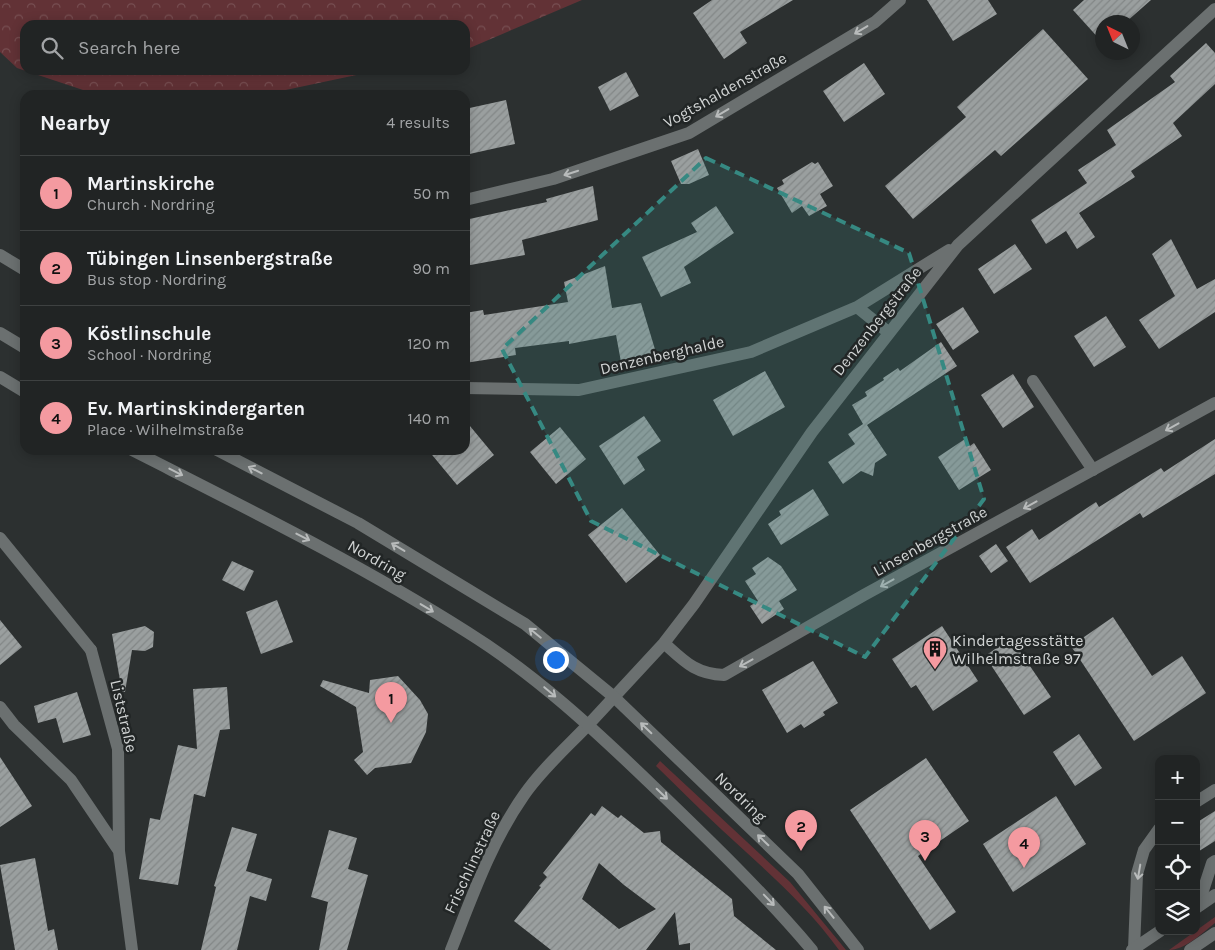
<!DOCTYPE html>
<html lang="en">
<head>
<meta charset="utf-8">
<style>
	body { margin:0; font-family:Karla,sans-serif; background:#2d3031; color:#f1f3f6 }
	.controls { position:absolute; right:15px; bottom:15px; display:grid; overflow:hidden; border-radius:10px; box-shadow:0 2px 12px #0003 }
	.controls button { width:45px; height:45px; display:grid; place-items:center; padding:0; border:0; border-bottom:1px solid #3e4141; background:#212424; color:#f1f3f6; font:25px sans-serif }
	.compass { position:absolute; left:1095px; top:15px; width:45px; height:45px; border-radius:50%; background:#212424; box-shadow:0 2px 12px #0003; rotate:317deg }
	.you { position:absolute; left:555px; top:659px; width:18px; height:18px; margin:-12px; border:4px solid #fff; border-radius:50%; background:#1a73e8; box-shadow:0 0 0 8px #1a73e833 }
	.badge { display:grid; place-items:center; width:32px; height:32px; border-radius:50%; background:#f49aa0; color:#111; font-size:16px; font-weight:700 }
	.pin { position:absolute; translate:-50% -41px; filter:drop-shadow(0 1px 2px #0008) }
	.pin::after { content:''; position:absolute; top:26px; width:18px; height:15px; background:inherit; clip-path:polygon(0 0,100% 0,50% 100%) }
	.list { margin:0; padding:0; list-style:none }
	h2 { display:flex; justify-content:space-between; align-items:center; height:65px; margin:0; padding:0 20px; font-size:21px }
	h2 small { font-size:16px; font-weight:400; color:#a2a4a6 }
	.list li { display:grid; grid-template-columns:32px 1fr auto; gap:15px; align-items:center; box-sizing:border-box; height:75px; padding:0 20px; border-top:1px solid #3e4141 }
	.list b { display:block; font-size:19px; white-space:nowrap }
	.list p { margin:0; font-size:16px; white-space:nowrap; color:#a2a4a6 }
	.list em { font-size:16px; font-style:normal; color:#a2a4a6 }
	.icon { flex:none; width:28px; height:28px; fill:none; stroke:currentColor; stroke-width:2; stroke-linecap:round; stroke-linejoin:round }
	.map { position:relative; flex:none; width:1215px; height:950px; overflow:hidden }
	.search { position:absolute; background:#212424; box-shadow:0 2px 12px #0003; left:20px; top:20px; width:450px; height:55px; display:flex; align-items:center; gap:12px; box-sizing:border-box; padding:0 18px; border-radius:15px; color:#a2a4a6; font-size:19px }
	.panel { position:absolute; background:#212424; box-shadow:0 2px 12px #0003; left:20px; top:90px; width:450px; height:365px; border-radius:15px }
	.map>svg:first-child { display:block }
</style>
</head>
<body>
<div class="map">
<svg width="1215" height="950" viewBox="0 0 1215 950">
	<defs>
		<pattern id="forest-crowns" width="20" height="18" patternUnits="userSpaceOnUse" patternTransform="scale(1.25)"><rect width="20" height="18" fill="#623236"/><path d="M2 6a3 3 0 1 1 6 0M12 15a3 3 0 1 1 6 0" fill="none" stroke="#774f52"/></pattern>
		<pattern id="building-hatch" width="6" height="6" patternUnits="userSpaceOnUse" patternTransform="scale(1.25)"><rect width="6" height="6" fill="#9a9f9f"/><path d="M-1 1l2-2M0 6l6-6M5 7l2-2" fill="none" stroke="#838787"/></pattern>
	</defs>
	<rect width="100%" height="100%" fill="#2c3030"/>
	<path fill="#623236" d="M 660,761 L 790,882 L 846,950 L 839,950 C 806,904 763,868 722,830 C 699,809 678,787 656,766 Z
		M 1215,917 L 1215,923 C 1202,933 1185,950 1169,950 Z"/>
	<path fill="url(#forest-crowns)" d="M 0,0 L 582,0 L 465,50 L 465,25 L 25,25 L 25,70 L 380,70 L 262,95 L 98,95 L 17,68 L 0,52 Z"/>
	<path fill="url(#building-hatch)" fill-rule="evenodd" d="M 712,0 L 793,0 L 740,32 L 747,43 L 724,59 L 693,13 Z
		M 927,0 L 988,0 L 997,14 L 953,41 Z
		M 1084,0 L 1151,0 L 1126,22 L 1102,22 L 1102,42 L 1073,10 Z
		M 1043,29 L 1088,79 L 1001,156 L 995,150 L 913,219 L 885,186 L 966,117 L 957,107 Z
		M 1206,43 L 1215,53 L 1215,84 L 1173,123 L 1182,136 L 1131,171 L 1135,177 L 1079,213 L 1095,237 L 1077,249 L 1066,231 L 1046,244 L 1031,220 L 1087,183 L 1078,170 L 1116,145 L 1107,130 L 1175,82 L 1170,76 Z
		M 864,63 L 885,94 L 844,122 L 823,91 Z
		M 626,72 L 639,96 L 610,111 L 598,87 Z
		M 506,100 L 515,144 L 465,155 L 465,109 Z
		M 698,149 L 709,175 L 689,184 L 681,184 L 671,161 Z
		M 812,162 L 815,164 L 818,162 L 833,186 L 820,194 L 827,206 L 809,216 L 802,206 L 792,213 L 777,188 L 784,184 L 782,180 Z
		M 593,186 L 598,220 L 522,240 L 525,255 L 465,266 L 465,220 L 547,202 L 546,199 Z
		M 716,206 L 734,233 L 684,267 L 691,283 L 661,297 L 642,257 L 697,232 L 691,223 Z
		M 1171,239 L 1197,289 L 1215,279 L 1215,312 L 1159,349 L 1139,320 L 1175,296 L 1152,254 Z
		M 1015,244 L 1032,269 L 994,294 L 978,269 Z
		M 605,266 L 612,308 L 641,303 L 657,356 L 621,362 L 616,335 L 569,344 L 569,341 L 515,348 L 516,355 L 465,363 L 465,313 L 483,310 L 484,315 L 568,302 L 564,282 Z
		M 963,307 L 979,332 L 953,350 L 936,324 Z
		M 1106,316 L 1126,347 L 1094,367 L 1074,336 Z
		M 941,342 L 957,366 L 867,425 L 887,455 L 875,463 L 873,476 L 861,471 L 843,484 L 828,462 L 855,444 L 848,434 L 863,424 L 852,405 L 867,396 L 865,392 L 884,380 L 883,378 L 898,368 L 900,371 Z
		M 765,371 L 785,407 L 733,436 L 713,400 Z
		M 1013,374 L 1034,407 L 1003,428 L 981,395 Z
		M 644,416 L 661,441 L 637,457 L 645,470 L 624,485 L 599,446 Z
		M 465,420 L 494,455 L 457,485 L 428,450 L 465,450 Z
		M 560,427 L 586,459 L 556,484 L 530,452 Z
		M 965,439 L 970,446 L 974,443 L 991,470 L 959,490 L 938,457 Z
		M 1215,439 L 1215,474 L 1143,518 L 1140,513 L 1030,583 L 1006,547 L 1032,529 L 1039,540 L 1096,502 L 1099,507 L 1161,468 L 1164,472 Z
		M 813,489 L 829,515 L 781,545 L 768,524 L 781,515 L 779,511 Z
		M 622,508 L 660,555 L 626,583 L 588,535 Z
		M 996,544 L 1008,561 L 991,573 L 979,556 Z
		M 768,557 L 781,566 L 797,590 L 779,601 L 784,609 L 762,624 L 750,606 L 758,601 L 745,581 L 756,574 L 752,568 Z
		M 232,561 L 254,571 L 244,591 L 222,580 Z
		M 277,600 L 293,642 L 261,654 L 246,612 Z
		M 1113,617 L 1152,676 L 1182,656 L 1206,693 L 1134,741 L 1071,646 Z
		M 0,620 L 22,647 L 0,665 Z
		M 145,626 L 154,632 L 153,647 L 145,651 L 132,650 L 125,692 L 122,692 L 112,634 Z
		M 942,626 L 978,681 L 933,711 L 916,685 L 911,688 L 892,659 Z
		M 1011,638 L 1051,697 L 1024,715 L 985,656 Z
		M 813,661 L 838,703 L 823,712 L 825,715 L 804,728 L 801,724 L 787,733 L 762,690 Z
		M 398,676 L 420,700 L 428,714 L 426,732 L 411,763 L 375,768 L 367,775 L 354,760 L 363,752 L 356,707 L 320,686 L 323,680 L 369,693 L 370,680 Z
		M 227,687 L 230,729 L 220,730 L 205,797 L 194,794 L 178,885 L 139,879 L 150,818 L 160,820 L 178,745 L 197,749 L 193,689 Z
		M 77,692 L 91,735 L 63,743 L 56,718 L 38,723 L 34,706 Z
		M 1079,734 L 1102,768 L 1075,786 L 1053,752 Z
		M 0,757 L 32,806 L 0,827 Z
		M 926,758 L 969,821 L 918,856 L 956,912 L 930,930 L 850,810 Z
		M 1056,796 L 1086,844 L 1013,892 L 983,844 Z
		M 602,806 L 618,818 L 621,815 L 644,833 L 660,831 L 661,842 L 732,899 L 734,916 L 776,950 L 690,950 L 690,943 L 679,945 L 675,912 L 646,950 L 551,950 L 514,921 L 541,887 L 539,886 L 547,877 L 543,873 L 591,813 L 595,816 ZM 599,863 L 624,885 L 656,909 L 619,929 L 582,899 Z
		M 1215,811 L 1215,841 L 1196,853 L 1196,823 Z
		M 232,827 L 257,834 L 246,871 L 272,879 L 266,901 L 250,896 L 237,950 L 201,950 L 216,887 L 214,886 Z
		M 329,830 L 357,838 L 348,869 L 368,875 L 347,950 L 319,950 L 328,902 L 311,897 Z
		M 35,858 L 48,931 L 54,929 L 58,950 L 15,950 L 0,865 Z"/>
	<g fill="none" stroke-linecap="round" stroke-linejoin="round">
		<path stroke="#6b7070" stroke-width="12" d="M 1033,381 L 1093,470
			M 0,538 L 91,650
			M 1198,906 L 1212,863 L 1215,861"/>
		<path stroke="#6b7070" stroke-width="12" d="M 465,200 L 553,179 L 689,133 L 875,22 L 900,0
			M 0,255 L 25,270
			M 857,307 L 888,332
			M 465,388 L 579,390 L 751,352 L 857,307 L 949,250
			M 664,643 C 684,661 695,674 724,675 L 864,595 L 1215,403
			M 91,650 L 118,749 L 119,851
			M 614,697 L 664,643 L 694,604 L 812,432 L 958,245 L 1215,9
			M 0,707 L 14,725 L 71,780 L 119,851 L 132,950
			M 1196,802 L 1215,790
			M 1134,949 L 1137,874 L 1144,850 L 1159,829
			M 451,950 C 472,897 491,842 524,795 C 542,769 567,747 589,724"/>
		<path stroke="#6b7070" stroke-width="12" d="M 0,333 L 25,348
			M 0,377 L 25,392
			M 132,450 C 246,508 360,564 467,632 C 536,675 596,731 654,787 C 709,840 763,892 812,950
			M 217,450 L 358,523 L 525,624 L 614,697 L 798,874 L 858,950
			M 589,724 L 614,697
			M 1196,908 L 1215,895
			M 1132,950 L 1160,931
			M 1190,950 L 1215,933"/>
	</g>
	<defs><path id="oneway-shaft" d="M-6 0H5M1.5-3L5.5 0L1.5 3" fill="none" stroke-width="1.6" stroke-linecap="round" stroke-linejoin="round" transform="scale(1.25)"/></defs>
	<g stroke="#b8bbbb">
		<use href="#oneway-shaft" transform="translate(861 30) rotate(149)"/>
		<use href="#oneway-shaft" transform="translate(722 113) rotate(149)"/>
		<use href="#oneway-shaft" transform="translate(571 173) rotate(162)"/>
		<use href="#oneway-shaft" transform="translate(1172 427) rotate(151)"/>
		<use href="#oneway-shaft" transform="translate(255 470) rotate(-153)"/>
		<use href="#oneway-shaft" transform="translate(176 472) rotate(27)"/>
		<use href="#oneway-shaft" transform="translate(1030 505) rotate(151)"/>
		<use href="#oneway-shaft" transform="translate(303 537) rotate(27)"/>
		<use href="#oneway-shaft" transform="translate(398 547) rotate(-149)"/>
		<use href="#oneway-shaft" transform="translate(887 583) rotate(151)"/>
		<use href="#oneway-shaft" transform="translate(427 608) rotate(31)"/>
		<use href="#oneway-shaft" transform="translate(535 633) rotate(-141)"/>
		<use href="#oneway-shaft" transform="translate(746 663) rotate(151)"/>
		<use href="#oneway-shaft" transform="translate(550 692) rotate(40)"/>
		<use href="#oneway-shaft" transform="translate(646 728) rotate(-136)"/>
		<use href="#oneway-shaft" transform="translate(662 794) rotate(44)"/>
		<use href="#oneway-shaft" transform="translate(763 840) rotate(-136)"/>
		<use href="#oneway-shaft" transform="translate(1139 872) rotate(100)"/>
		<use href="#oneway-shaft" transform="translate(769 900) rotate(46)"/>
		<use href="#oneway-shaft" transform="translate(829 912) rotate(-129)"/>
	</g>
	<path fill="#368982" fill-opacity="0.2" stroke="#368982" stroke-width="4" stroke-dasharray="10 6" stroke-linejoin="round" d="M 706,158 L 909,253 L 984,499 L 865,657 L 591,521 L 502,349 Z"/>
	<defs>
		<symbol id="building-pin" viewBox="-11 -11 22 30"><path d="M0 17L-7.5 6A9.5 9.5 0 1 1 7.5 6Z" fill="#f49aa0" stroke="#222626"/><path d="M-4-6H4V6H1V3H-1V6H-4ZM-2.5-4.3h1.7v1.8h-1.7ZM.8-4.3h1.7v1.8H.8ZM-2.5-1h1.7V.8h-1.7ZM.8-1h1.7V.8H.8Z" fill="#111"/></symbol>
	</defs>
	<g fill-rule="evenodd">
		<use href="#building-pin" x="921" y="635" width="28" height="38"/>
	</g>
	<g text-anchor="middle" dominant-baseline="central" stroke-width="5" stroke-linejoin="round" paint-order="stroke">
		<g font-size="16" fill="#d1d4d4" stroke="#222626">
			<text transform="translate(725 90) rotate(-29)">Vogtshaldenstraße</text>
			<text transform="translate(877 321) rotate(-52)">Denzenbergstraße</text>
			<text transform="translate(662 355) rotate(-13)">Denzenberghalde</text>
			<text transform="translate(930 541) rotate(-29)">Linsenbergstraße</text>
			<text transform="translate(377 560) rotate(30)">Nordring</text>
			<text transform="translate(124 716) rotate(77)">Liststraße</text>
			<text transform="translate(741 797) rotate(44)">Nordring</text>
			<text transform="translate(472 862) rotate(-65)">Frischlinstraße</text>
		</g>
		<g font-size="16" fill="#d1d4d4" stroke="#222626" text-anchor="start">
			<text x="952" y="640">Kindertagesstätte<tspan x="952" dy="18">Wilhelmstraße 97</tspan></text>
		</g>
	</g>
</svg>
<div class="controls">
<button>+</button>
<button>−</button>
<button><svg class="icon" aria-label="locate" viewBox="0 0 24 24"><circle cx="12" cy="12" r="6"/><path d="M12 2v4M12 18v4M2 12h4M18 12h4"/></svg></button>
<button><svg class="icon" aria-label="layers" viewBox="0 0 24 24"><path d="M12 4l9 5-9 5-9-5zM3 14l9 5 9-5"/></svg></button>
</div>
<svg class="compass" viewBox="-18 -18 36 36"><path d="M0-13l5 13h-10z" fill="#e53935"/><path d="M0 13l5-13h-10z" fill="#a2a4a6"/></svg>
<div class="you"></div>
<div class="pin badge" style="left:391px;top:723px">1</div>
<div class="pin badge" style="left:801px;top:851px">2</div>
<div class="pin badge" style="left:925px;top:861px">3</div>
<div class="pin badge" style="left:1024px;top:868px">4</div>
<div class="search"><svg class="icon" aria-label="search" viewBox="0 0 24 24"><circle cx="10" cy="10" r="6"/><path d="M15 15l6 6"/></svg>Search here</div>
<section class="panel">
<h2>Nearby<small>4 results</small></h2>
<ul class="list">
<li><span class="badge">1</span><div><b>Martinskirche</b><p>Church · Nordring</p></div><em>50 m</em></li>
<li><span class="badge">2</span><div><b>Tübingen Linsenbergstraße</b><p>Bus stop · Nordring</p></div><em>90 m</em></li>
<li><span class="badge">3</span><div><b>Köstlinschule</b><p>School · Nordring</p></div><em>120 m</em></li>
<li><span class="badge">4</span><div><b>Ev. Martinskindergarten</b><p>Place · Wilhelmstraße</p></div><em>140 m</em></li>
</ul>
</section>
</div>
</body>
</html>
